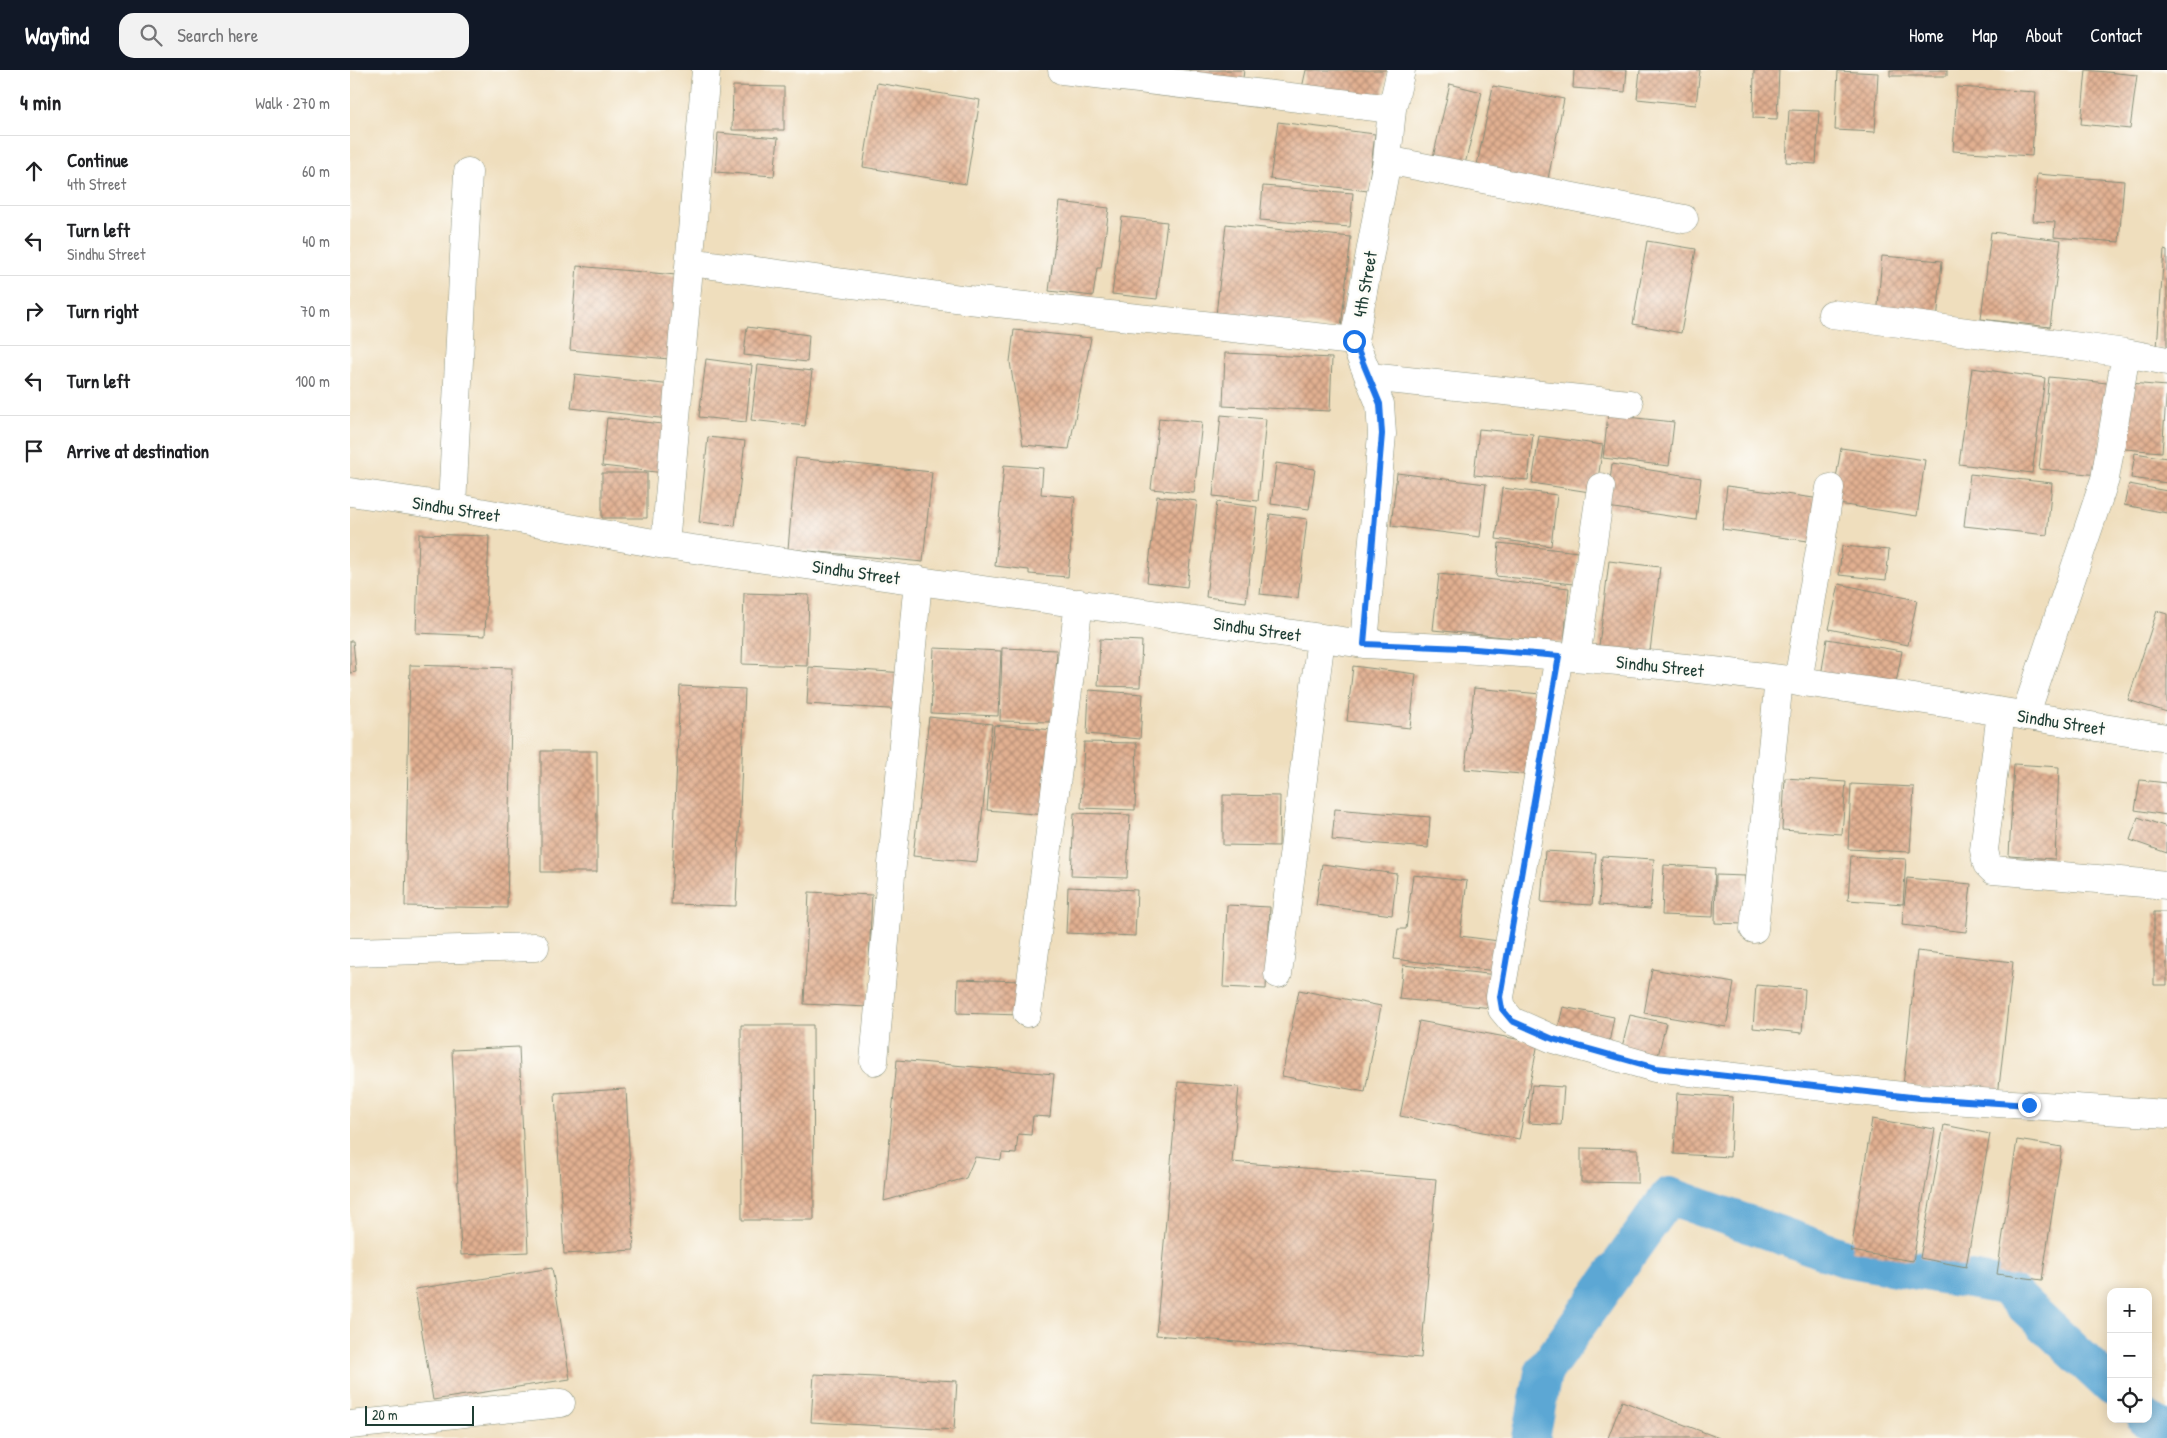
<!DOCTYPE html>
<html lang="en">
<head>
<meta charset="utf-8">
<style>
	body { margin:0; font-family:"Patrick Hand",sans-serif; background:#f2f2f2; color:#202124 }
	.controls { position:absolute; right:15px; bottom:15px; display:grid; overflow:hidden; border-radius:10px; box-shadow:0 2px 12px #0003 }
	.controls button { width:45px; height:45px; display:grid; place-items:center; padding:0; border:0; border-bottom:1px solid #e0e0e0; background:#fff; color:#202124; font:25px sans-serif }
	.scale { position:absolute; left:15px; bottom:12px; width:109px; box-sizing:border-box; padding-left:5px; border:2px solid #1f3d34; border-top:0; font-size:14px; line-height:18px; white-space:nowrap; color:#1f3d34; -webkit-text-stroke:4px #fdfcf7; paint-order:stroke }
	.stop { position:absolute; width:15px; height:15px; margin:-11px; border:4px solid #1a73e8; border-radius:50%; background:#fff }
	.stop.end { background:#1a73e8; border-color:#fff; box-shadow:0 1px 5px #0008 }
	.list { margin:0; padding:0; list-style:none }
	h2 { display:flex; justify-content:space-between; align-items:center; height:65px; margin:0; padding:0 20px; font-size:21px }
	h2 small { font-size:16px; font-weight:400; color:#757577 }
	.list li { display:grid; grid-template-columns:32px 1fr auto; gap:15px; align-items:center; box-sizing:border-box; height:70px; padding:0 20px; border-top:1px solid #e0e0e0 }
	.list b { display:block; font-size:19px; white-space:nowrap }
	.list p { margin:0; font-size:16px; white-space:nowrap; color:#757577 }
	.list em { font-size:16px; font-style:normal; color:#757577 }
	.icon { flex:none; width:28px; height:28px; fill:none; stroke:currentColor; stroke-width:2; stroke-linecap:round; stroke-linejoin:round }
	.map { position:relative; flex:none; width:1817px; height:1368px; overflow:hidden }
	header { display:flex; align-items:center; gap:30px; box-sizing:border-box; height:70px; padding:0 25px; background:#111827; color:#fff }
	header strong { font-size:24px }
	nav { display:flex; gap:28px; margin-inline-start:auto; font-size:18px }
	.search { width:350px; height:45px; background:#f2f2f2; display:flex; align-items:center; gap:12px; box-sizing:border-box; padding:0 18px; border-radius:15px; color:#757577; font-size:19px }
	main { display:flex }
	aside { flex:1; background:#fff }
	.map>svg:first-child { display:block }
</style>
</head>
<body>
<header>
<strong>Wayfind</strong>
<div class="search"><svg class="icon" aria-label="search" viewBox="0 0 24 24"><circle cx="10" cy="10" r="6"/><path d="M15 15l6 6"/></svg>Search here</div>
<nav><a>Home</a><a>Map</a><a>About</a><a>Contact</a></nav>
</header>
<main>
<aside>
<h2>4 min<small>Walk · 270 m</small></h2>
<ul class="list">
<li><svg class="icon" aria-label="ahead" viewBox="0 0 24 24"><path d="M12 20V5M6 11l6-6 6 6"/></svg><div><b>Continue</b><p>4th Street</p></div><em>60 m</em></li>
<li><svg class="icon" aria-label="left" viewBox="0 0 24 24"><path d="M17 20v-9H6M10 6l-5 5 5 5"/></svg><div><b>Turn left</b><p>Sindhu Street</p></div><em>40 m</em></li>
<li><svg class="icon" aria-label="right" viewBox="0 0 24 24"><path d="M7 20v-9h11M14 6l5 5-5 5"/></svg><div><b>Turn right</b></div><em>70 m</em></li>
<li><svg class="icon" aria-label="left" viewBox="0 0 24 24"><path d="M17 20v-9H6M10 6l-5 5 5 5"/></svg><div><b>Turn left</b></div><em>100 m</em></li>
<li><svg class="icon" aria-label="arrive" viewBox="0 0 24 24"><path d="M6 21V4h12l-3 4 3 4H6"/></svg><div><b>Arrive at destination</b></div></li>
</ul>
</aside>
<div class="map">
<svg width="1817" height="1368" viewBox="0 0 1817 1368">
	<defs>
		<pattern id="building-cross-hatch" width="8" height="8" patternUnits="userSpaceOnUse" patternTransform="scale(1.25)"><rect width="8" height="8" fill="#e2b091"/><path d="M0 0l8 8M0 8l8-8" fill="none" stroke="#b79077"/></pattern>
	</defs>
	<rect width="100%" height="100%" fill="#fdfcf7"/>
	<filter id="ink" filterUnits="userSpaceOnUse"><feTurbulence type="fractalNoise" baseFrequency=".02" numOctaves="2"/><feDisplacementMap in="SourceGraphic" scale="10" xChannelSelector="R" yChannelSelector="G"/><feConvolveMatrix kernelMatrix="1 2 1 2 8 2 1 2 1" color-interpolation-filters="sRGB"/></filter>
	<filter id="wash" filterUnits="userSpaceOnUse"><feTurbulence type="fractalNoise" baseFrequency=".0096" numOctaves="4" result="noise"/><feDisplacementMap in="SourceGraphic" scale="20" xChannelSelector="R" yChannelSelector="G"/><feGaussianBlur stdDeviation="1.12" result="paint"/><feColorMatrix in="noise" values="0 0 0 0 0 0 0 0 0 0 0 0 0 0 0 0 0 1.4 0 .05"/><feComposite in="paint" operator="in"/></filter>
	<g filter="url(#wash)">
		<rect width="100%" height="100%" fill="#efdebd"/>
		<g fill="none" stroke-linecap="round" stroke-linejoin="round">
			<path stroke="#5ba7d4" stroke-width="38" d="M 1796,1349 L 1817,1362
				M 1181,1368 L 1193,1303 L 1319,1126 L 1495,1188 L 1654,1216 L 1761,1316"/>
		</g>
		<g id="blocks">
			<path fill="url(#building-cross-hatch)" d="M 839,0 L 894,0 L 892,16 L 837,10 Z
				M 956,0 L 1037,0 L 1031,32 L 952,18 Z
				M 1224,0 L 1277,0 L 1275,22 L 1223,18 Z
				M 1290,0 L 1350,0 L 1346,35 L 1287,29 Z
				M 1404,0 L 1429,0 L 1427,49 L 1403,48 Z
				M 1540,0 L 1597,0 L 1597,6 L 1540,6 Z
				M 1736,0 L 1787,5 L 1780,59 L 1731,54 Z
				M 1488,1 L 1528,3 L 1525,62 L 1485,60 Z
				M 527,13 L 630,30 L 616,114 L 513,97 Z
				M 1100,14 L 1132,22 L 1113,103 L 1081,96 Z
				M 383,16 L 434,17 L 434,60 L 382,60 Z
				M 1143,16 L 1214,29 L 1197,114 L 1126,100 Z
				M 1607,17 L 1686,22 L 1682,86 L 1603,81 Z
				M 1439,40 L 1469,41 L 1466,94 L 1436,92 Z
				M 928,52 L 1025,64 L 1018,121 L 920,109 Z
				M 368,63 L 428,68 L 424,106 L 365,102 Z
				M 1687,104 L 1774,111 L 1769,172 L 1704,167 L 1705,152 L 1683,151 Z
				M 913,116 L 1003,123 L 1000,157 L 910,150 Z
				M 710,132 L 759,138 L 751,198 L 747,198 L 743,226 L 699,221 Z
				M 772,147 L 817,152 L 807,229 L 762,224 Z
				M 876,154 L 1001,167 L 991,258 L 866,245 Z
				M 1641,162 L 1711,170 L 1700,257 L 1631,249 Z
				M 1297,171 L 1346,179 L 1331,263 L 1283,254 Z
				M 1814,180 L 1817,181 L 1817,279 L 1807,278 Z
				M 1532,186 L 1592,191 L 1587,253 L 1527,248 Z
				M 227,196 L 337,206 L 330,290 L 220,280 Z
				M 397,257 L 459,265 L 457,292 L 394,285 Z
				M 664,260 L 741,268 L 719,379 L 673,375 L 660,292 Z
				M 875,283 L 982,288 L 980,341 L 873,336 Z
				M 356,289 L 402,295 L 396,352 L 349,347 Z
				M 408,295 L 462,301 L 455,356 L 401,350 Z
				M 1622,298 L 1695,308 L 1682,403 L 1609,394 Z
				M 225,304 L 322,315 L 318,349 L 221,338 Z
				M 1699,307 L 1757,313 L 1748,405 L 1689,399 Z
				M 1780,313 L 1817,316 L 1812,382 L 1775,379 Z
				M 871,345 L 916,349 L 908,431 L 863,426 Z
				M 1258,345 L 1324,352 L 1319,396 L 1253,388 Z
				M 257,348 L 321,355 L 315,403 L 252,396 Z
				M 809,348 L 852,352 L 844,423 L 801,419 Z
				M 1129,359 L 1183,364 L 1178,410 L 1124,405 Z
				M 1189,366 L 1253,375 L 1246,423 L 1182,413 Z
				M 358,367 L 395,371 L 385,456 L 349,452 Z
				M 1491,378 L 1575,390 L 1567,446 L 1482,433 Z
				M 1785,383 L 1817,388 L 1817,413 L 1781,408 Z
				M 446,388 L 582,402 L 573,492 L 438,479 Z
				M 926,393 L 965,399 L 959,439 L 921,434 Z
				M 1262,394 L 1351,408 L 1346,450 L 1257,437 Z
				M 654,395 L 693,398 L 691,424 L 725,427 L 718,507 L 679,504 L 679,500 L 645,496 Z
				M 252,403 L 297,403 L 297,448 L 252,448 Z
				M 1047,403 L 1136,414 L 1130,467 L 1041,456 Z
				M 1620,404 L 1702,413 L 1697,465 L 1614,456 Z
				M 1779,414 L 1817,421 L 1817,443 L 1774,435 Z
				M 1377,416 L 1471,429 L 1465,472 L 1372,459 Z
				M 1152,418 L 1207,425 L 1201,476 L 1146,469 Z
				M 807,426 L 847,431 L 837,517 L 797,512 Z
				M 867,432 L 907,437 L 896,532 L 856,527 Z
				M 920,444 L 957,449 L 948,528 L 910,524 Z
				M 69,464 L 139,466 L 135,566 L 66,563 Z
				M 1149,473 L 1228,482 L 1224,514 L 1146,506 Z
				M 1492,476 L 1539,480 L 1536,510 L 1489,505 Z
				M 1259,491 L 1310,497 L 1299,590 L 1248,584 Z
				M 1089,504 L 1219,518 L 1214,573 L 1083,560 Z
				M 1489,514 L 1567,530 L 1558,575 L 1479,559 Z
				M 394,523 L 459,525 L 457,596 L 392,594 Z
				M 1807,541 L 1817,544 L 1817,642 L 1778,630 Z
				M 750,569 L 792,571 L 790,617 L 748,616 Z
				M 1477,569 L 1552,581 L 1544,624 L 1470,612 Z
				M 0,571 L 3,571 L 6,602 L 0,603 Z
				M 584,578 L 651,581 L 648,646 L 581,643 Z
				M 652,578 L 707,580 L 704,652 L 650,651 Z
				M 60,595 L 162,598 L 157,838 L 55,836 Z
				M 1003,596 L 1066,604 L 1060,658 L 997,651 Z
				M 459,597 L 557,603 L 555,640 L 457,634 Z
				M 330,616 L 395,619 L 386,836 L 321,834 Z
				M 1124,618 L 1191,624 L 1182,705 L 1115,699 Z
				M 739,620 L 793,624 L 790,669 L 737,664 Z
				M 579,647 L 642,654 L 627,792 L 563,786 Z
				M 644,655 L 704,660 L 696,745 L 637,740 Z
				M 734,672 L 787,673 L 785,740 L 731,738 Z
				M 191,681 L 247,681 L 247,802 L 191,802 Z
				M 1664,694 L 1709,697 L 1705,789 L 1659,786 Z
				M 1435,708 L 1496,712 L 1492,764 L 1432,760 Z
				M 1790,710 L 1817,713 L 1817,745 L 1785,740 Z
				M 1501,714 L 1564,717 L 1560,782 L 1498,779 Z
				M 873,725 L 930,726 L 929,776 L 873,775 Z
				M 985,739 L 1080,747 L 1078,778 L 982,770 Z
				M 724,743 L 780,745 L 777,808 L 721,806 Z
				M 1788,747 L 1817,757 L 1817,783 L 1780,770 Z
				M 1195,781 L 1246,784 L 1242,835 L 1191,832 Z
				M 1252,786 L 1304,789 L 1300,839 L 1249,835 Z
				M 1501,786 L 1556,789 L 1553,834 L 1498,830 Z
				M 972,794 L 1047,804 L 1042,845 L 966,835 Z
				M 1314,795 L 1365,798 L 1363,847 L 1312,845 Z
				M 1063,805 L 1117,811 L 1110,866 L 1149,871 L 1146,901 L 1044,889 L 1048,859 L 1056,859 Z
				M 1366,805 L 1395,806 L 1393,854 L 1365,853 Z
				M 1557,808 L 1621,814 L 1616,862 L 1552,855 Z
				M 718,817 L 787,820 L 785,866 L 716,863 Z
				M 459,822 L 522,825 L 517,937 L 454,934 Z
				M 877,835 L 920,837 L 916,919 L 873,917 Z
				M 1804,842 L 1817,842 L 1817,915 L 1804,915 Z
				M 1567,881 L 1663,892 L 1648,1026 L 1553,1016 Z
				M 1053,895 L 1147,905 L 1143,938 L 1049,929 Z
				M 1302,899 L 1384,913 L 1376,957 L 1294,943 Z
				M 608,909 L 671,911 L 670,945 L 607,943 Z
				M 1406,915 L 1455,919 L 1452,963 L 1403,958 Z
				M 949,920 L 1031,936 L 1015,1022 L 932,1006 Z
				M 1213,937 L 1264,947 L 1258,978 L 1206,967 Z
				M 1280,945 L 1316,953 L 1307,990 L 1271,981 Z
				M 1069,951 L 1188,973 L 1169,1069 L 1050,1046 Z
				M 391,955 L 463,955 L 464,1150 L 392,1150 Z
				M 169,977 L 178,1182 L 111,1185 L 102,980 Z
				M 547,990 L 704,1004 L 700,1047 L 683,1046 L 681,1065 L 668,1064 L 666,1084 L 652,1083 L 651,1090 L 625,1087 L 616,1108 L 534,1131 Z
				M 828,1012 L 889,1017 L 882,1092 L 1086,1109 L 1071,1288 L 806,1265 Z
				M 1182,1015 L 1214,1017 L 1211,1055 L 1179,1053 Z
				M 276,1019 L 284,1180 L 214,1184 L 205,1023 Z
				M 1327,1023 L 1383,1027 L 1380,1087 L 1324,1084 Z
				M 1522,1049 L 1585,1059 L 1563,1191 L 1501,1181 Z
				M 1594,1055 L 1640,1064 L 1616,1197 L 1570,1188 Z
				M 1667,1070 L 1712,1077 L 1692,1210 L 1647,1204 Z
				M 1231,1078 L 1288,1079 L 1288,1113 L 1231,1112 Z
				M 202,1198 L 220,1309 L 83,1330 L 65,1219 Z
				M 464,1304 L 607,1311 L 604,1360 L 461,1352 Z
				M 1272,1331 L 1369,1368 L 1258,1368 Z"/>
		</g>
	</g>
	<g filter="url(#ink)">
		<use href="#blocks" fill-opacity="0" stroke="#878e78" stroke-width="1"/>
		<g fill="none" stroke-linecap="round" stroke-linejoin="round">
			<defs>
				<path id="minor" d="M 712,0 L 1042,39
					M 1037,90 L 1334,149
					M 340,192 L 619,230 L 1004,271
					M 1482,244 L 1776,283 L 1817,291
					M 1019,307 L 1279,334
					M 0,422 L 102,437 L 315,475 L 1014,574 C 1158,580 1303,592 1447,611 C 1571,628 1694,649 1817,668
					M 102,437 L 118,102
					M 315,475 L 356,0
					M 1014,574 L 1032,364 L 1030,334 L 1004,271 L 1037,90 L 1042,39 L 1051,0
					M 1209,586 L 1150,927 L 1152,939 L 1162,951 L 1203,969 L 1305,998 L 1570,1028 L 1817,1044
					M 1226,587 L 1251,417
					M 1448,612 L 1480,418
					M 1651,642 L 1634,780 L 1637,794 L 1643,800 L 1817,815
					M 1675,646 L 1755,409 L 1776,283
					M 1404,859 L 1429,609
					M 0,882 L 185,877
					M 928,904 L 971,568
					M 677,943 L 729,533
					M 524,991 L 568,510
					M 0,1355 L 211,1333"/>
			</defs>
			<use href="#minor" stroke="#878e78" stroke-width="29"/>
			<use href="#minor" stroke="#fff" stroke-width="28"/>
		</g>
	</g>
	<g fill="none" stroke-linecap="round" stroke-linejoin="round" filter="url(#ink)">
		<path stroke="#1a73e8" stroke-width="6" d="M 1004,271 L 1030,334 L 1032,364 L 1014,574 L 1113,578 L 1209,586 L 1150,927 L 1152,939 L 1162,951 L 1203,969 L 1306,998 L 1570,1028 L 1679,1035"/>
	</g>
	<g text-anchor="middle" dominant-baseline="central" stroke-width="5" stroke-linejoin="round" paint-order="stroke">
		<g font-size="18" fill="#1f3d34" stroke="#fdfcf7">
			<text transform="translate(1015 214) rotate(-80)">4th Street</text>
			<text transform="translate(106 439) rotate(9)">Sindhu Street</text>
			<text transform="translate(506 502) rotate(8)">Sindhu Street</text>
			<text transform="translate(907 559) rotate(8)">Sindhu Street</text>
			<text transform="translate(1310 596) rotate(6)">Sindhu Street</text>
			<text transform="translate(1711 652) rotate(9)">Sindhu Street</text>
		</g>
	</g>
</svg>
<div class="controls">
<button>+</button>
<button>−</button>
<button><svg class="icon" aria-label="locate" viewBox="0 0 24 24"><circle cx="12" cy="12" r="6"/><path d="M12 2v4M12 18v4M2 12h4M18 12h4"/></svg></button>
</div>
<div class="scale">20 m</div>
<div class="stop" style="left:1004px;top:271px"></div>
<div class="stop end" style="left:1679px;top:1035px"></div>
</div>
</main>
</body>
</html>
